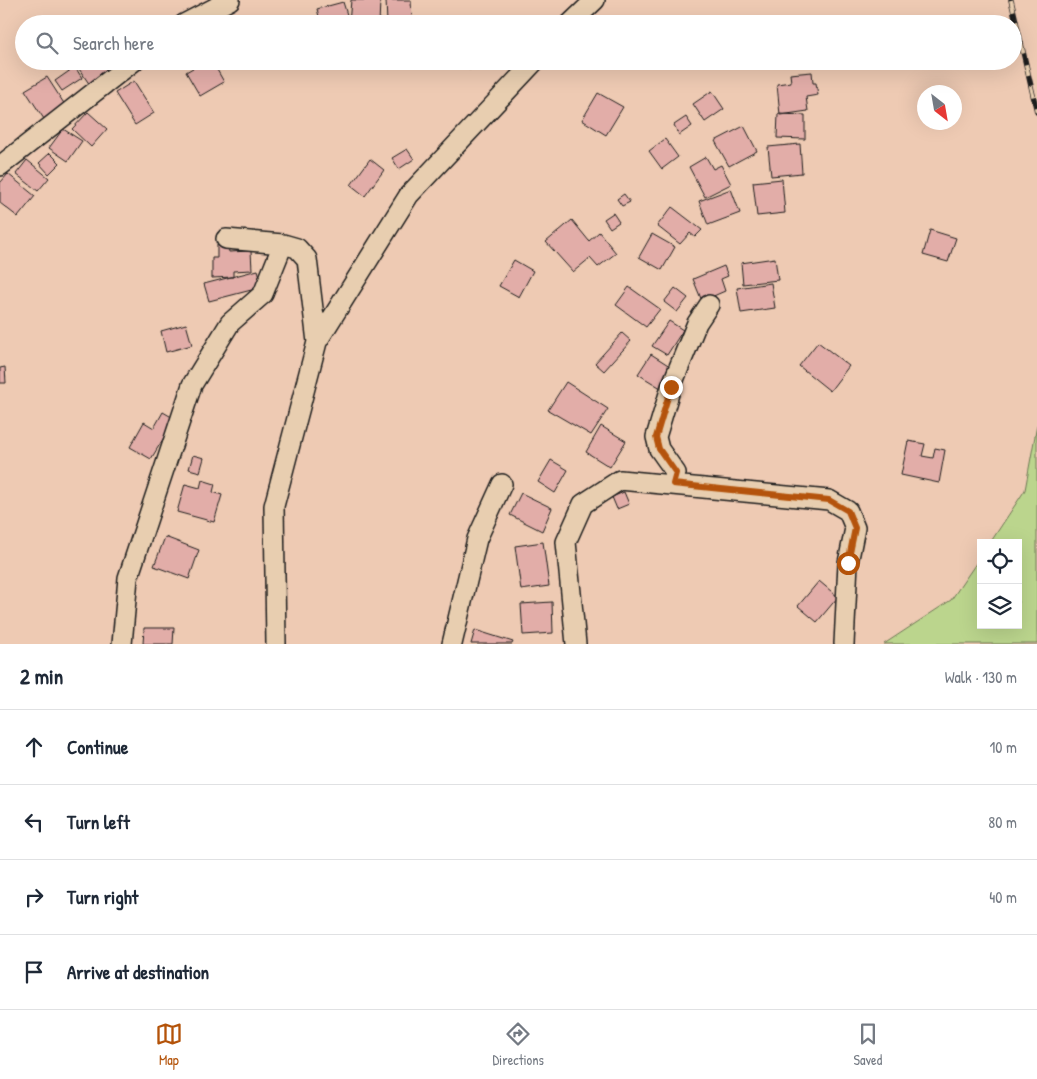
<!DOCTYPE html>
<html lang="en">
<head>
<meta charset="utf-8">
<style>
	body { margin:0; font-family:"Patrick Hand",sans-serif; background:#f6f6f7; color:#1f2937 }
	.controls { position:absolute; right:15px; bottom:15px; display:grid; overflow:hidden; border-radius:0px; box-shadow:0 5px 20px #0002 }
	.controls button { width:45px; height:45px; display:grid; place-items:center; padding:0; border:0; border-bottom:1px solid #e0e1e3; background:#fff; color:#1f2937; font:25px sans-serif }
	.compass { position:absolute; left:917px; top:85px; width:45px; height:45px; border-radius:50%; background:#fff; box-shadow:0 5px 20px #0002; rotate:149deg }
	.stop { position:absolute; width:15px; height:15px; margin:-11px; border:4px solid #b45309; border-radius:50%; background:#fff }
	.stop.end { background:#b45309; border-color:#fff; box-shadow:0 1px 5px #0008 }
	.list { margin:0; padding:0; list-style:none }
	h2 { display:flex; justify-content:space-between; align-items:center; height:65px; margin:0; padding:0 20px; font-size:21px }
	h2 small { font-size:16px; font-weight:400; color:#747a83 }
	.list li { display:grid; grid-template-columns:32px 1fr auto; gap:15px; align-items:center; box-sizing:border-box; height:75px; padding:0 20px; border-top:1px solid #e0e1e3 }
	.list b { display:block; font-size:19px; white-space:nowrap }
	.list em { font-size:16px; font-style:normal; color:#747a83 }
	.icon { flex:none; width:28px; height:28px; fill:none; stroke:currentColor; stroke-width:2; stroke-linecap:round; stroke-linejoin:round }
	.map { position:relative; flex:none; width:1037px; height:644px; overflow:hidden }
	.search { position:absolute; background:#fff; box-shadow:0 5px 20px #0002; left:15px; right:15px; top:15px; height:55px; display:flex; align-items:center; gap:12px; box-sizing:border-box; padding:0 18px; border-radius:28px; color:#747a83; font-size:19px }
	.sheet { height:365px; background:#fff }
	nav { display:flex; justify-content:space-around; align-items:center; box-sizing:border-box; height:70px; border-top:1px solid #e0e1e3; background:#fff; font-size:14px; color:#747a83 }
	nav a { display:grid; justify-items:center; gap:2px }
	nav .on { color:#b45309 }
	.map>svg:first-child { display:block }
</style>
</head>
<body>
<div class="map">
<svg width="1037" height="644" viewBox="0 0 1037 644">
	<rect width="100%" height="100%" fill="#eecab3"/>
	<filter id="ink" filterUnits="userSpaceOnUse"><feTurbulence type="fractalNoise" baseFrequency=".02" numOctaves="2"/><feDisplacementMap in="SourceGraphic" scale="10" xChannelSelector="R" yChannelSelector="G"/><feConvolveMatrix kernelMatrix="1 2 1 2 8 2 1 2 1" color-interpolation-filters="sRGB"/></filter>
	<g filter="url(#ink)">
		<path fill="#bbd58d" stroke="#6c7854" d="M 1037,425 L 1037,644 L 884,644 L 951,600 L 981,556 L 981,625 L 1018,625 L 1018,543 L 990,543 L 1025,490 Z"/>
		<path fill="#e2ada8" stroke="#1c1c1c" d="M 351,0 L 380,0 L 379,24 L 349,24 Z
			M 386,0 L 411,0 L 412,22 L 387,23 Z
			M 343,2 L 348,18 L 328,24 L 321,24 L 317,9 Z
			M 77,61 L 115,61 L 118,66 L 90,85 L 75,63 Z
			M 205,61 L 212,61 L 224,82 L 200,96 L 186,72 Z
			M 463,61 L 475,61 L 477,64 L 469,70 Z
			M 75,67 L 82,78 L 62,91 L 55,81 Z
			M 812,72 L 813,83 L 816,83 L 818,95 L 806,97 L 808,111 L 780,115 L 777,84 L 791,82 L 790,74 Z
			M 47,77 L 65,105 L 44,119 L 25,90 Z
			M 134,81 L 154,113 L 135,125 L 115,93 Z
			M 712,91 L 724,109 L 705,122 L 693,104 Z
			M 598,93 L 623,107 L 606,135 L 582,120 Z
			M 88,112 L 107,129 L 91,147 L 72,129 Z
			M 778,114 L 805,115 L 805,139 L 777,138 Z
			M 686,117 L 692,126 L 679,135 L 674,125 Z
			M 744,126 L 757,151 L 729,166 L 715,141 Z
			M 63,129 L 82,141 L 68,161 L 49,148 Z
			M 665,139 L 678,157 L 662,169 L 649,151 Z
			M 800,144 L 802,173 L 771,176 L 768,147 Z
			M 407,149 L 414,159 L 399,169 L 392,158 Z
			M 50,153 L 60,163 L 49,174 L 39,163 Z
			M 706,157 L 713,169 L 721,165 L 731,184 L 705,197 L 689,167 Z
			M 370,159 L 384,170 L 365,196 L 351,185 Z
			M 27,160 L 49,178 L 38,191 L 16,174 Z
			M 8,174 L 35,196 L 18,217 L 0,203 L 0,183 Z
			M 782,179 L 785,213 L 757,216 L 753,182 Z
			M 731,189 L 740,213 L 708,225 L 699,201 Z
			M 624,194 L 630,202 L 622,206 L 617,199 Z
			M 672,207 L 702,230 L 695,237 L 690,233 L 680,244 L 657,226 Z
			M 613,213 L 619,222 L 610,228 L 604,219 Z
			M 572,220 L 589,241 L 599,232 L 616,253 L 598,267 L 590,258 L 573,272 L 546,242 Z
			M 930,230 L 956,238 L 948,262 L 923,255 Z
			M 652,234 L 675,247 L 662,270 L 639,257 Z
			M 217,245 L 228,245 L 229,252 L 251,251 L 252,270 L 233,271 L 233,277 L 212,278 L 212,258 L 217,258 Z
			M 775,258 L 778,280 L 743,284 L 741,263 Z
			M 514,260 L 533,271 L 519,297 L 499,286 Z
			M 724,266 L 728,276 L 721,279 L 725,291 L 702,301 L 693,279 Z
			M 258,270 L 263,287 L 209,301 L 204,284 Z
			M 771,283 L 775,308 L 741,313 L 737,288 Z
			M 629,287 L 660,309 L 646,327 L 616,305 Z
			M 675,288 L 688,298 L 677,312 L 664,302 Z
			M 669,321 L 683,330 L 667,355 L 652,346 Z
			M 186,324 L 192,345 L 166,352 L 161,331 Z
			M 622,333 L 631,341 L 604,371 L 595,363 Z
			M 818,342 L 849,366 L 830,391 L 799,366 Z
			M 651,354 L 676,370 L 664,390 L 638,374 Z
			M 5,367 L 6,383 L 0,383 L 0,368 Z
			M 566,382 L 608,409 L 591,435 L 548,410 Z
			M 163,412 L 175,419 L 151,459 L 130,447 L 144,422 L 154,428 Z
			M 601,426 L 626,441 L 610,467 L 586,452 Z
			M 908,441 L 925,444 L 922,456 L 933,458 L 935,448 L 945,450 L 939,483 L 901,475 Z
			M 193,455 L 204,458 L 200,472 L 189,469 Z
			M 551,460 L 568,470 L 555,493 L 538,482 Z
			M 202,480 L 215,484 L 213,492 L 222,495 L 214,522 L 177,512 L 185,484 L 200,488 Z
			M 624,492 L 629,504 L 617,509 L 612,497 Z
			M 521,493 L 552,508 L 542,531 L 510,515 Z
			M 165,537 L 199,550 L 189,579 L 154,566 Z
			M 543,542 L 549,586 L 521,590 L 515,546 Z
			M 819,581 L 838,597 L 817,622 L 798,606 Z
			M 552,602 L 553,633 L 523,635 L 521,604 Z
			M 144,628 L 174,628 L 173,644 L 143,644 Z
			M 475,630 L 513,642 L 512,644 L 471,644 Z"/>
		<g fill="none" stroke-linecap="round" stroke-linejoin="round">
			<defs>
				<path id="street" d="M 184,24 L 230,0
					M 570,24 L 595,0
					M 0,166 L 134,61
					M 226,239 L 283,244
					M 673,485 L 676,473 L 659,449 L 656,437 L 671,387 L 697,323 L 709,305
					M 122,644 L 128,578 L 192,385 L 230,323 L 263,294 L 283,244 L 297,248 L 307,259 L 317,342
					M 276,644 L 274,506 L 317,342 L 409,195 L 535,61
					M 452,644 L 477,539 L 502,484
					M 576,644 L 566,542 L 583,504 L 620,480 L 829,500 L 848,511 L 855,528 L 848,563 L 844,644"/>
			</defs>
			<use href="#street" stroke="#1c1c1c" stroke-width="22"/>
			<use href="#street" stroke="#e8ceb0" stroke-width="19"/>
			<defs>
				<path id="rail" d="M 1011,0 L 1037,112"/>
			</defs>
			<use href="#rail" stroke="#1c1c1c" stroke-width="5.5"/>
			<use href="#rail" stroke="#e8ceb0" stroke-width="4" stroke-dasharray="11" stroke-linecap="butt"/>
		</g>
	</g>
	<g fill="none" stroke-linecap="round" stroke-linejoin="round" filter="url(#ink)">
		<path stroke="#b45309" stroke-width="6" d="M 671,387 L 656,437 L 659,449 L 676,473 L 673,484 L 829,500 L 848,511 L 855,528 L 848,563"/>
	</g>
</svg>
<div class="controls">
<button><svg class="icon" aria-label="locate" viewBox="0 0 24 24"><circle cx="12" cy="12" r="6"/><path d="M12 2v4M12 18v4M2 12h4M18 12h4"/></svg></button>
<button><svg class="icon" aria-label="layers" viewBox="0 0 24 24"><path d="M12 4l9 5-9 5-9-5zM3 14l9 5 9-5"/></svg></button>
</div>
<svg class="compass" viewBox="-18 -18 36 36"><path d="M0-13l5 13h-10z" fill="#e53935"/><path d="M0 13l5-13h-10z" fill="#747a83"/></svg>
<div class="stop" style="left:848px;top:563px"></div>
<div class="stop end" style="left:671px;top:387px"></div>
<div class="search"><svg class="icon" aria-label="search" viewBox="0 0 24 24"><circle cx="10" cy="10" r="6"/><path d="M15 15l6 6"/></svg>Search here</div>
</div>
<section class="sheet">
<h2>2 min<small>Walk · 130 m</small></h2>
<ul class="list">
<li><svg class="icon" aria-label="ahead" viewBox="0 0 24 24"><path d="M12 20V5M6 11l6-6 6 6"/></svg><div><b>Continue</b></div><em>10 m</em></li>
<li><svg class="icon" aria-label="left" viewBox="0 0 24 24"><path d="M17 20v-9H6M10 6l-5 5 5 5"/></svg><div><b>Turn left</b></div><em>80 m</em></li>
<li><svg class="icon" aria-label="right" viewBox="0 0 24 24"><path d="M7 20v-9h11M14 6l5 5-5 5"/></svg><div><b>Turn right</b></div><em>40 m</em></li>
<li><svg class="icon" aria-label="arrive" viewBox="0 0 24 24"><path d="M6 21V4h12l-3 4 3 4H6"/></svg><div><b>Arrive at destination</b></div></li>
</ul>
</section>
<nav>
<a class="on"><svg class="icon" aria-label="map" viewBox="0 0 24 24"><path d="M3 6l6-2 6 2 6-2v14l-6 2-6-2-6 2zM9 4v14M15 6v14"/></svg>Map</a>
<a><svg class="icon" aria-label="directions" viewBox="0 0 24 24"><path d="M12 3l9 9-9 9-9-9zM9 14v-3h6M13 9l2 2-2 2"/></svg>Directions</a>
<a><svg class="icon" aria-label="saved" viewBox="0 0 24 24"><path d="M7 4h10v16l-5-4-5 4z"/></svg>Saved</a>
</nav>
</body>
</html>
